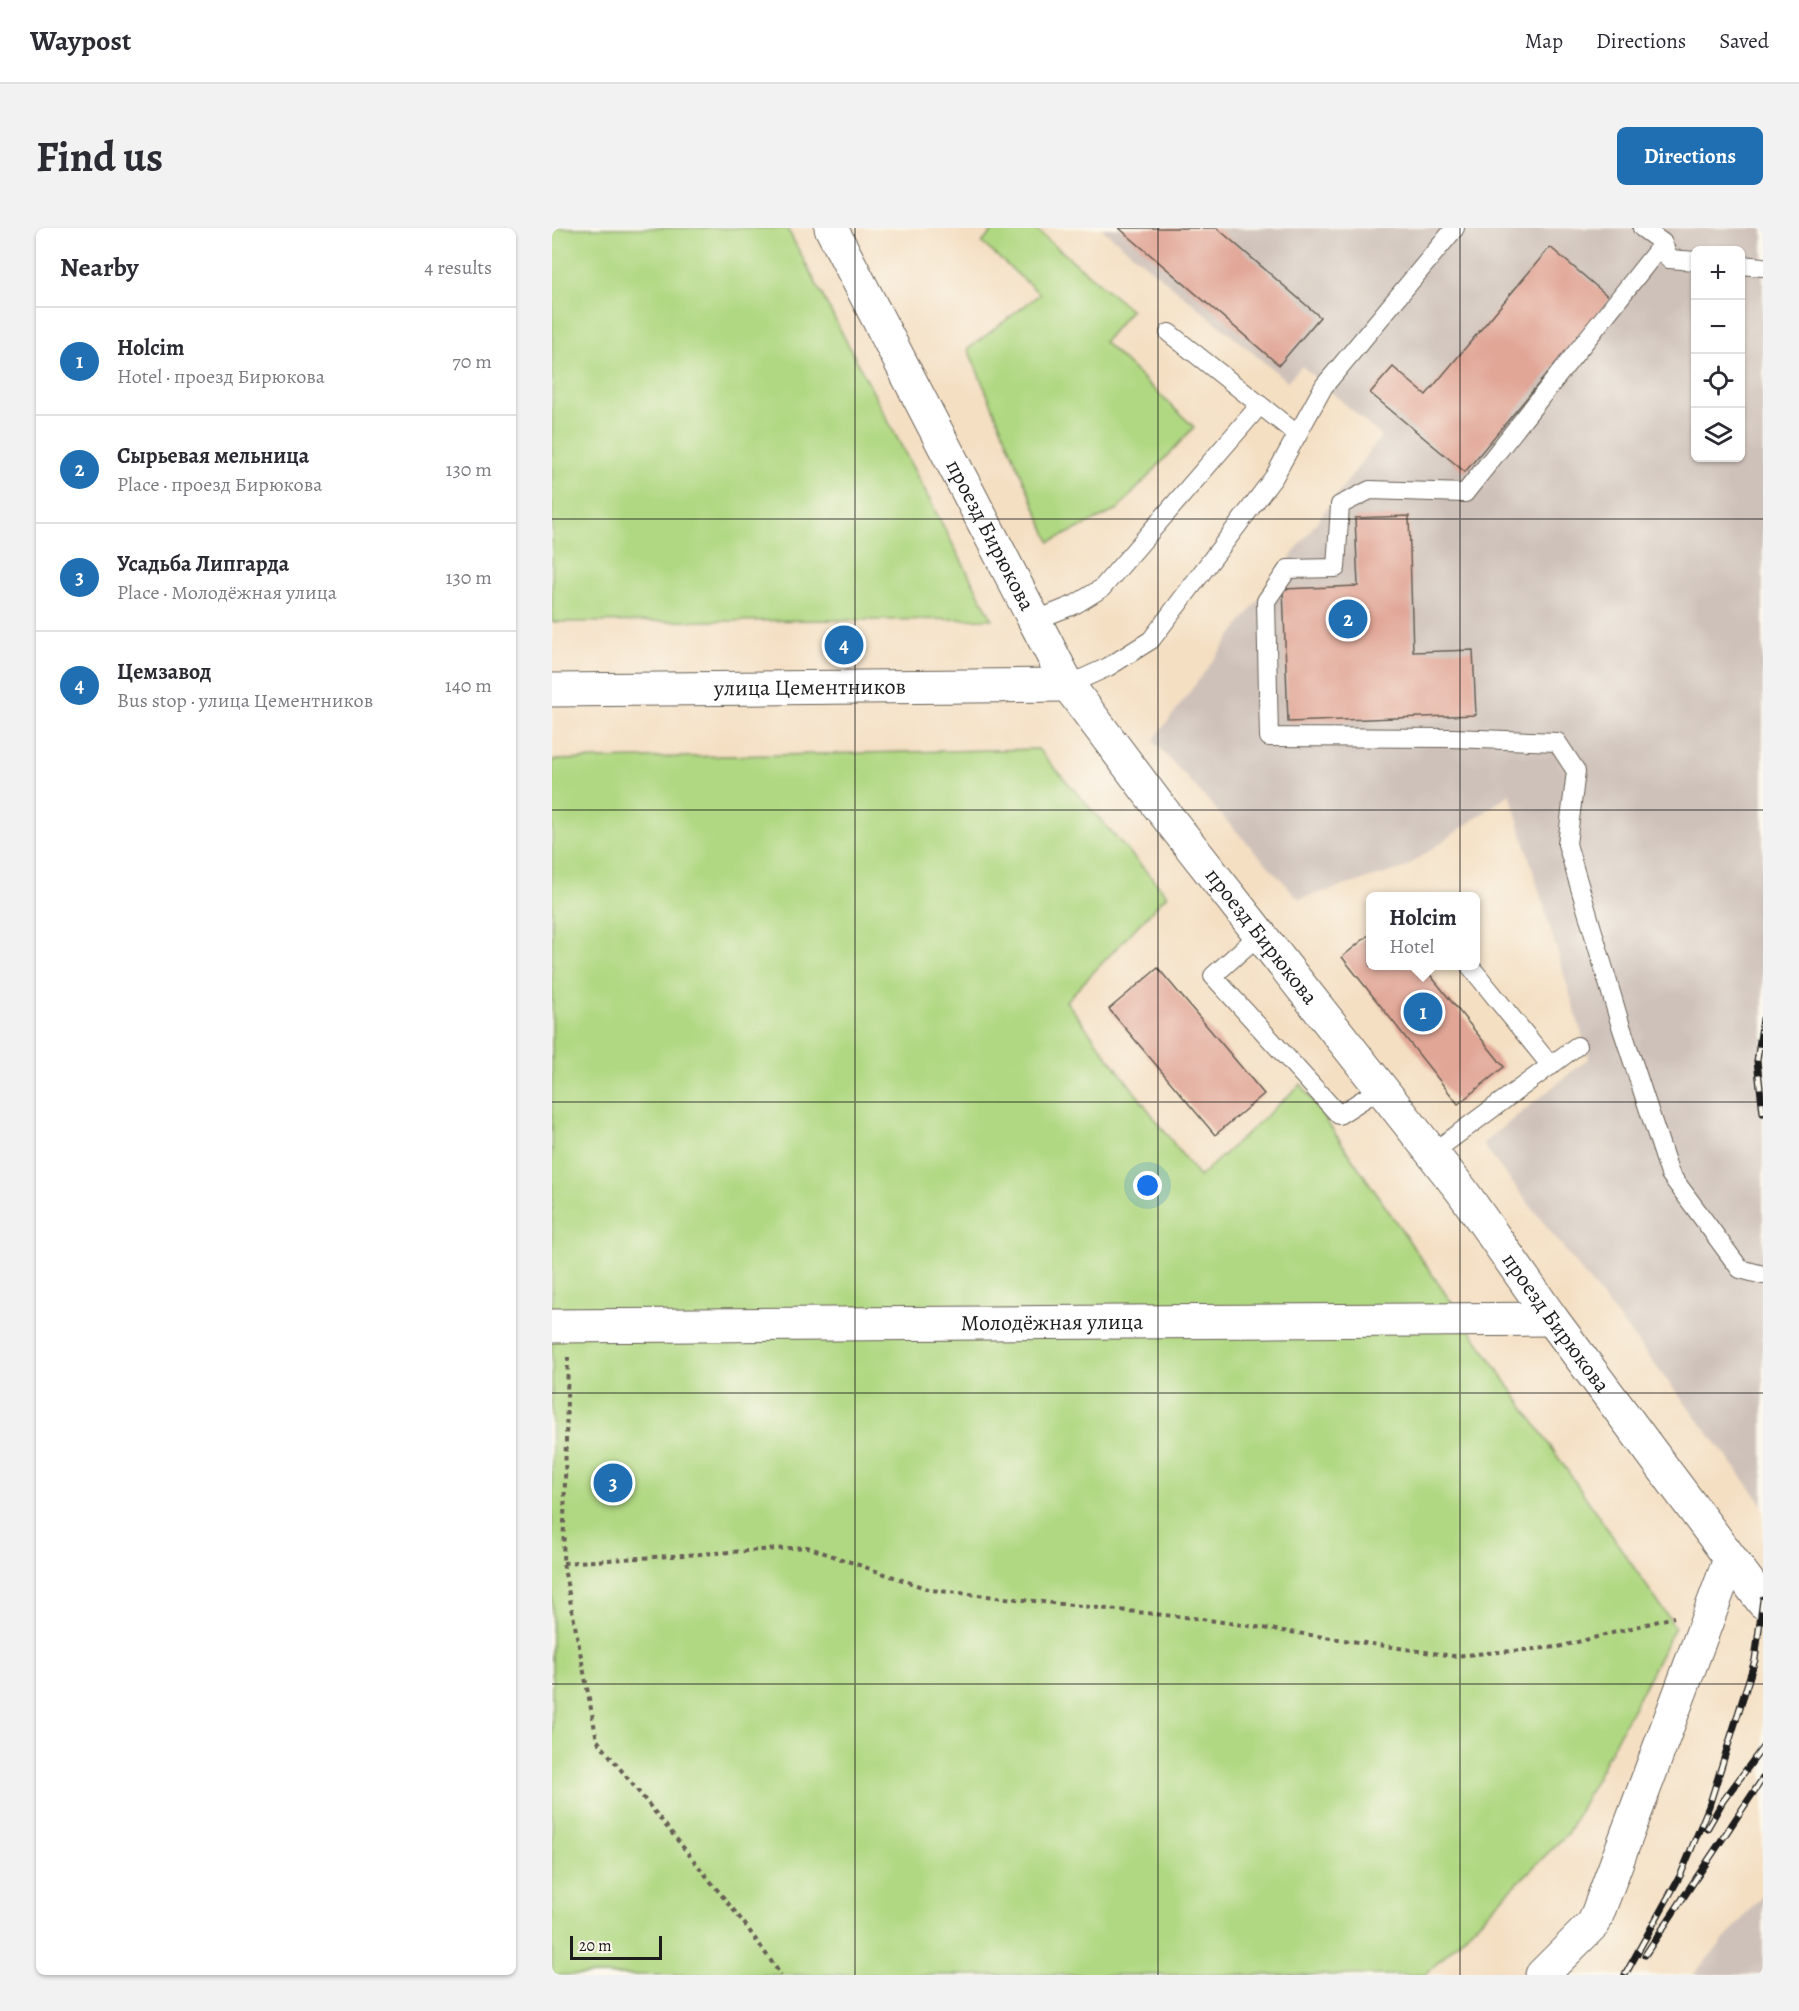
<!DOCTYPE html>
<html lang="en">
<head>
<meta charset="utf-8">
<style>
	body { margin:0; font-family:Alegreya,serif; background:#f2f2f3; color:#2b2b33 }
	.controls { position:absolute; right:18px; top:18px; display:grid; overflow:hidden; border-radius:9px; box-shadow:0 2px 4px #0004 }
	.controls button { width:54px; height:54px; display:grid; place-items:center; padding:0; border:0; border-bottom:2px solid #e1e1e2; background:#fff; color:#2b2b33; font:30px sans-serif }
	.scale { position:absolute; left:18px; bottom:15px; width:92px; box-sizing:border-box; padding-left:6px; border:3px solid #1c1c1c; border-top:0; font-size:16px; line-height:21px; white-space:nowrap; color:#1c1c1c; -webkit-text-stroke:4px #fbf7ec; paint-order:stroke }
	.you { position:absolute; left:596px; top:958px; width:21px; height:21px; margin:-15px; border:4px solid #fff; border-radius:50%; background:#1a73e8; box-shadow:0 0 0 9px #1a73e833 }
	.badge { display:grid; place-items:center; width:39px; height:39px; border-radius:50%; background:#1f6fb2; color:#fff; font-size:20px; font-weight:700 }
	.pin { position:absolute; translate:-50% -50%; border:3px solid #fff; box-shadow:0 2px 6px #0006 }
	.popup { position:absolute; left:814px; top:664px; width:114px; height:78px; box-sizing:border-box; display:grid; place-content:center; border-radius:9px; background:#fff; filter:drop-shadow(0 2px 4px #0005); font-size:20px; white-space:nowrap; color:#7c7c81 }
	.popup b { font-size:22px; color:#2b2b33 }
	.popup::after { content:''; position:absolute; left:50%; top:100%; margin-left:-12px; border:12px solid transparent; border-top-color:#fff }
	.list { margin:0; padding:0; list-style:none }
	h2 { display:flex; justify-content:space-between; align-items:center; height:78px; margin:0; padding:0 24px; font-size:26px }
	h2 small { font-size:20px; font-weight:400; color:#7c7c81 }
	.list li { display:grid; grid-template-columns:39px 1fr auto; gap:18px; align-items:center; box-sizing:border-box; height:108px; padding:0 24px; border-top:2px solid #e1e1e2 }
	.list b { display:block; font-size:22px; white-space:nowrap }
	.list p { margin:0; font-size:20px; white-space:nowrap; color:#7c7c81 }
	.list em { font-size:20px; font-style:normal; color:#7c7c81 }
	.icon { flex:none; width:33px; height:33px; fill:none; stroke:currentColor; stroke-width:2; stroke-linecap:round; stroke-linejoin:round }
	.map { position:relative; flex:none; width:1211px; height:1747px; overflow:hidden; border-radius:9px }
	header { display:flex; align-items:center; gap:36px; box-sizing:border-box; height:84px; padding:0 30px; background:#fff; border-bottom:2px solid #e1e1e2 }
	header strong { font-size:28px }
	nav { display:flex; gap:33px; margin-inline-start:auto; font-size:21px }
	.intro { display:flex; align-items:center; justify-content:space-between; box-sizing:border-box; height:144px; padding:0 36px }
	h1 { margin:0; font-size:42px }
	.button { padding:15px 27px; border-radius:9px; background:#1f6fb2; color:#fff; font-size:21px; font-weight:700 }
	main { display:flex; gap:36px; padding:0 36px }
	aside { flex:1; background:#fff; border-radius:9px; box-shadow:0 2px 4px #0004 }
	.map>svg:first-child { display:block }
</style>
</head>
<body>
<header>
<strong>Waypost</strong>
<nav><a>Map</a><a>Directions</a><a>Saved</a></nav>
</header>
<div class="intro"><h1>Find us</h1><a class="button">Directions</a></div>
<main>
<aside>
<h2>Nearby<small>4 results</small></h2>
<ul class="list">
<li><span class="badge">1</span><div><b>Holcim</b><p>Hotel · проезд Бирюкова</p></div><em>70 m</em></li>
<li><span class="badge">2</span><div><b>Сырьевая мельница</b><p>Place · проезд Бирюкова</p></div><em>130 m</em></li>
<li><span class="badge">3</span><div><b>Усадьба Липгарда</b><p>Place · Молодёжная улица</p></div><em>130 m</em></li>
<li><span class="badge">4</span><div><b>Цемзавод</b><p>Bus stop · улица Цементников</p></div><em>140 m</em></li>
</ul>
</aside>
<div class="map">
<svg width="1211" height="1747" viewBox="0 0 1211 1747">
	<rect width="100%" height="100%" fill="#fbf7ec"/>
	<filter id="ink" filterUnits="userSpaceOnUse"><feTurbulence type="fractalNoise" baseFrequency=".0167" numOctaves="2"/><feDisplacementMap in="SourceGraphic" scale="12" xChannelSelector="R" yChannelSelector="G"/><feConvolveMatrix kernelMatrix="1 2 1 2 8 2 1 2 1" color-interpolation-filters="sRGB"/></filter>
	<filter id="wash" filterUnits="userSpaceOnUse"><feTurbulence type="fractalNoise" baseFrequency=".008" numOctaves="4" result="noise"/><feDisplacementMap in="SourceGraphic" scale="24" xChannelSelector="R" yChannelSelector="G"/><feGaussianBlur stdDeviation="1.35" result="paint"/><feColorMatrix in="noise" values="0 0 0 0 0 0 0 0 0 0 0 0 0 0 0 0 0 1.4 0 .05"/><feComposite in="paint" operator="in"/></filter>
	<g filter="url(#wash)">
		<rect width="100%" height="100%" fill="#f4dfc3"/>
		<path fill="#cec1b9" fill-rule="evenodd" d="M 549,0 L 1211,0 L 1211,1277 L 1183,1239 L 930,916 L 1037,830 L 958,566 L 853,640 L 747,671 L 601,513 L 829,208 L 750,138 L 735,153 ZM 1144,22 L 1188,22 L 1188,230 L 1144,230 Z
			M 1211,1667 L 1211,1747 L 1141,1747 Z"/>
		<path fill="#b0d882" stroke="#667a4f" stroke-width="1.5" d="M 0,0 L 235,0 L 440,391 L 0,394 Z
			M 443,0 L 482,0 L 579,82 L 552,114 L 642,199 L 565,282 L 498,314 L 416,121 L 488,66 L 430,15 Z
			M 486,521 L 615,667 L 514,773 L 647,949 L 749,856 L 1123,1399 L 1015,1606 L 873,1747 L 0,1747 L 0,532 Z"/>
		<g id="blocks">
			<path fill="#e1a696" d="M 567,0 L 665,0 L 768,89 L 727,137 Z
				M 998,19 L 1058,70 L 913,244 L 818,165 L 841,139 L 874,167 Z
				M 857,288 L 861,424 L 921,422 L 924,487 L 736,494 L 731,361 L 806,358 L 803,290 Z
				M 818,706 L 818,738 L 871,738 L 952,839 L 906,876 L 790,729 Z
				M 606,740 L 712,866 L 663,907 L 557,781 Z"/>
		</g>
	</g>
	<g filter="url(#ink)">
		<use href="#blocks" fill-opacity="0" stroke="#686056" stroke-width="1.5"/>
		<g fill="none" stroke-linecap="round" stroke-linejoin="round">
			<defs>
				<path id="service" d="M 1090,0 L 1111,15 L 1117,31 L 1144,33
					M 1111,15 L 913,265 L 818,262 L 788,277 L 784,340 L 736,341 L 714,373 L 717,509 L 900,510 L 1005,514 L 1024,543 L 1015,616 L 1068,795 L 1118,946 L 1188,1041 L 1211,1047
					M 1188,37 L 1211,39
					M 617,105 L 746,207
					M 482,393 L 524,376 L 550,360 L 708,177
					M 516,457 L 556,439 L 599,412 L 722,249 L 772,158 L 903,0
					M 708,706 L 661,748 L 787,887 L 829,860
					M 918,738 L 999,838
					M 880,925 L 1025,818"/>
				<g id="minor">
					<path id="s1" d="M 0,1098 L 1000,1091"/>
					<path d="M 990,1747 L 1042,1695 L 1178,1331"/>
				</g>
				<g id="tertiary">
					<path id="s2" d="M 279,0 L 516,457 L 606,577 L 910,963 L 1000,1091 L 1211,1374"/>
					<path id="s3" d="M 0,462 L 516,457"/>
				</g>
			</defs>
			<use href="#service" stroke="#686056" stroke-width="20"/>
			<use href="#minor" stroke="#686056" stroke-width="35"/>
			<use href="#tertiary" stroke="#686056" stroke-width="35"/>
			<path stroke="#686056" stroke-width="4" stroke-dasharray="4.5 4.5" stroke-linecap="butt" d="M 16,1129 L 11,1335 L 45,1512 L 192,1695 L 229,1747
				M 11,1335 L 255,1319 L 379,1362 L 650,1391 L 901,1428 L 1006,1419 L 1122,1389"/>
			<use href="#service" stroke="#fff" stroke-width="18"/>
			<use href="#minor" stroke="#fff" stroke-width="33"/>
			<use href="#tertiary" stroke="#fff" stroke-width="33"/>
			<defs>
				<path id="rail" d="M 1211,791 L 1205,833 L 1211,885
					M 1155,1601 L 1171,1573 L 1211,1519
					M 1093,1727 L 1211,1550
					M 1073,1747 L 1129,1646 L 1157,1578 L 1203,1432 L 1211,1371"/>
			</defs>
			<use href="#rail" stroke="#1c1c1c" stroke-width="7"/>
			<use href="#rail" stroke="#fbf7ec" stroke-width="4.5" stroke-dasharray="14" stroke-linecap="butt"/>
		</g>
	</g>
	<path fill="none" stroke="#1c1c1c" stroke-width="1.5" stroke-opacity="0.55" d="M 303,0 L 303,1747M 606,0 L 606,1747M 908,0 L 908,1747M 0,291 L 1211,291M 0,582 L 1211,582M 0,874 L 1211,874M 0,1165 L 1211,1165M 0,1456 L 1211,1456"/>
	<g text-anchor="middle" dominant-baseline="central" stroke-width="4.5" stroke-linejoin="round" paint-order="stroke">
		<g font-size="22" fill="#1c1c1c" stroke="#fbf7ec">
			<text stroke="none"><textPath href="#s2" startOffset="346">проезд Бирюкова</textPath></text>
			<text stroke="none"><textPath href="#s3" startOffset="258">улица Цементников</textPath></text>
			<text stroke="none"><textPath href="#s2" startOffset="832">проезд Бирюкова</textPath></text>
			<text stroke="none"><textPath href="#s1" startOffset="500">Молодёжная улица</textPath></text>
			<text stroke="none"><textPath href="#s2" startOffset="1318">проезд Бирюкова</textPath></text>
		</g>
	</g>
</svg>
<div class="controls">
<button>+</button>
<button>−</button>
<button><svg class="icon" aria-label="locate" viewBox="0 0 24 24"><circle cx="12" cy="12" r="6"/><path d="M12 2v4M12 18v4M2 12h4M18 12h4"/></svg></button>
<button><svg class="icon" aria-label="layers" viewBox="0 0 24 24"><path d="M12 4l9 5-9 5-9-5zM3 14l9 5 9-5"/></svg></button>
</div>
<div class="scale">20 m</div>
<div class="you"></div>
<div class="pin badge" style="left:871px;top:784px">1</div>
<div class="popup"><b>Holcim</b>Hotel</div>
<div class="pin badge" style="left:796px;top:391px">2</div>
<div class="pin badge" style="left:61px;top:1255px">3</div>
<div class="pin badge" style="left:292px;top:417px">4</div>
</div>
</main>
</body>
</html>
